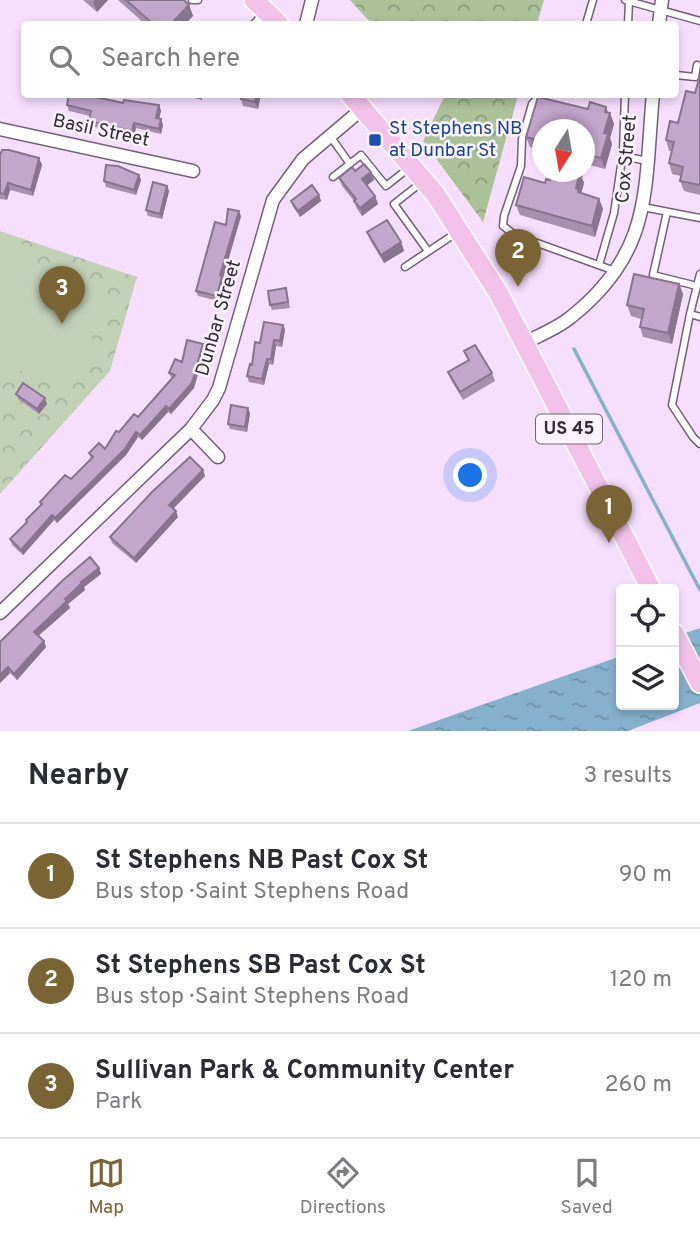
<!DOCTYPE html>
<html lang="en">
<head>
<meta charset="utf-8">
<style>
	body { margin:0; font-family:Overpass,sans-serif; background:#f7f7f7; color:#2b2b33 }
	.controls { position:absolute; right:21px; bottom:21px; display:grid; overflow:hidden; border-radius:7px; box-shadow:0 4px 10px #0003 }
	.controls button { width:63px; height:63px; display:grid; place-items:center; padding:0; border:0; border-bottom:2px solid #e1e1e2; background:#fff; color:#2b2b33; font:35px sans-serif }
	.compass { position:absolute; left:532px; top:119px; width:63px; height:63px; border-radius:50%; background:#fff; box-shadow:0 4px 10px #0003; rotate:191deg }
	.you { position:absolute; left:471px; top:476px; width:24px; height:24px; margin:-18px; border:5px solid #fff; border-radius:50%; background:#1a73e8; box-shadow:0 0 0 10px #1a73e833 }
	.badge { display:grid; place-items:center; width:46px; height:46px; border-radius:50%; background:#7b6434; color:#fff; font-size:23px; font-weight:700 }
	.pin { position:absolute; translate:-50% -58px; filter:drop-shadow(0 2px 4px #0008) }
	.pin::after { content:''; position:absolute; top:37px; width:24px; height:21px; background:inherit; clip-path:polygon(0 0,100% 0,50% 100%) }
	.list { margin:0; padding:0; list-style:none }
	h2 { display:flex; justify-content:space-between; align-items:center; height:91px; margin:0; padding:0 28px; font-size:30px }
	h2 small { font-size:23px; font-weight:400; color:#7c7c81 }
	.list li { display:grid; grid-template-columns:46px 1fr auto; gap:21px; align-items:center; box-sizing:border-box; height:105px; padding:0 28px; border-top:2px solid #e1e1e2 }
	.list b { display:block; font-size:26px; white-space:nowrap }
	.list p { margin:0; font-size:23px; white-space:nowrap; color:#7c7c81 }
	.list em { font-size:23px; font-style:normal; color:#7c7c81 }
	.icon { flex:none; width:38px; height:38px; fill:none; stroke:currentColor; stroke-width:2; stroke-linecap:round; stroke-linejoin:round }
	.map { position:relative; flex:none; width:700px; height:731px; overflow:hidden }
	.search { position:absolute; background:#fff; box-shadow:0 4px 10px #0003; left:21px; right:21px; top:21px; height:77px; display:flex; align-items:center; gap:18px; box-sizing:border-box; padding:0 24px; border-radius:7px; color:#7c7c81; font-size:26px }
	.sheet { height:406px; background:#fff }
	nav { display:flex; justify-content:space-around; align-items:center; box-sizing:border-box; height:98px; border-top:2px solid #e1e1e2; background:#fff; font-size:19px; color:#7c7c81 }
	nav a { display:grid; justify-items:center; gap:4px }
	nav .on { color:#7b6434 }
	.map>svg:first-child { display:block }
</style>
</head>
<body>
<div class="map">
<svg width="700" height="731" viewBox="0 0 700 731">
	<defs>
		<pattern id="forest-crowns" width="20" height="18" patternUnits="userSpaceOnUse" patternTransform="scale(1.75)"><rect width="20" height="18" fill="#abc198"/><path d="M2 6a3 3 0 1 1 6 0M12 15a3 3 0 1 1 6 0" fill="none" stroke="#8c9d7d"/></pattern>
		<pattern id="park-crowns" width="20" height="18" patternUnits="userSpaceOnUse" patternTransform="scale(1.75)"><rect width="20" height="18" fill="#c2d1b6"/><path d="M2 6a3 3 0 1 1 6 0M12 15a3 3 0 1 1 6 0" fill="none" stroke="#a7b49d"/></pattern>
		<pattern id="water-ripples" width="26" height="14" patternUnits="userSpaceOnUse" patternTransform="scale(1.75)"><rect width="26" height="14" fill="#86b1cd"/><path d="M2 4q2-2 4 0t4 0M15 11q2-2 4 0t4 0" fill="none" stroke="#6e90a7"/></pattern>
	</defs>
	<rect width="100%" height="100%" fill="#f6dffe"/>
	<path fill="url(#forest-crowns)" d="M 350,0 L 544,0 L 537,24 L 372,24 Z
		M 445,95 L 518,95 L 483,222 L 423,141 Z"/>
	<path fill="url(#park-crowns)" d="M 0,231 L 137,277 L 110,371 L 0,494 Z"/>
	<path fill="#c2d1b6" d="M 0,237 L 30,247 L 21,267 L 81,287 L 108,291 L 81,372 L 67,385 L 0,364 Z"/>
	<path fill="url(#water-ripples)" d="M 700,628 L 700,703 L 628,731 L 408,731 L 621,656 L 621,705 L 674,705 L 674,637 Z"/>
	<g fill="none" stroke-linecap="round" stroke-linejoin="round">
		<path stroke="#86b1cd" stroke-width="3.5" d="M 574,349 L 700,590"/>
		<defs>
			<path id="service" d="M 192,0 L 198,0
				M 625,0 L 700,21
				M 254,24 L 264,12
				M 586,24 L 593,0
				M 628,24 L 629,1
				M 676,75 L 695,77 L 697,65
				M 541,94 L 532,104 L 522,139 L 521,166 L 504,216 L 503,226 L 515,235 L 615,271
				M 625,94 L 623,152 L 633,158 L 647,161
				M 330,136 L 350,164
				M 333,177 L 361,155 L 386,186 L 410,167
				M 422,182 L 394,204 L 428,251
				M 643,207 L 700,218
				M 667,212 L 653,275 L 697,286
				M 599,265 L 614,213 L 623,152
				M 405,267 L 456,233
				M 700,274 L 690,314 L 700,317
				M 690,314 L 672,405 L 693,437 L 700,444"/>
			<path id="minor" d="M 306,24 L 312,0
				M 659,24 L 662,0
				M 0,129 L 193,171
				M 524,343 C 540,335 558,328 571,317 C 654,251 644,189 653,94
				M 191,429 L 218,457
				M 0,613 L 191,429 L 213,400 L 219,388 L 273,200 L 303,159 L 362,109"/>
			<path id="primary" d="M 254,0 L 279,24
				M 350,94 L 436,195 L 499,294 L 651,589
				M 674,633 L 700,683"/>
		</defs>
		<use href="#service" stroke="#735f7a" stroke-width="9"/>
		<use href="#minor" stroke="#735f7a" stroke-width="15"/>
		<use href="#primary" stroke="#fff" stroke-width="22"/>
		<use href="#service" stroke="#fff" stroke-width="6"/>
		<use href="#minor" stroke="#fff" stroke-width="12"/>
		<use href="#primary" stroke="#f3c2eb" stroke-width="19"/>
	</g>
	<path fill="#a88faf" d="M 83,0 L 108,0 L 97,12 Z
		M 118,0 L 184,0 L 189,5 L 193,16 L 185,24 L 145,24 Z
		M 700,75 L 700,195 L 684,191 L 680,181 L 681,176 L 672,174 L 669,163 L 672,151 L 669,151 L 666,140 L 678,123 L 695,93 Z
		M 69,94 L 94,94 L 94,96 L 123,103 L 159,105 L 161,111 L 159,119 L 161,119 L 163,125 L 161,134 L 136,128 L 134,136 L 91,126 L 89,121 L 90,116 L 69,111 L 67,105 Z
		M 181,94 L 203,94 L 202,100 Z
		M 242,94 L 261,94 L 258,109 L 243,106 L 241,99 Z
		M 538,97 L 588,109 L 590,102 L 606,107 L 608,113 L 610,113 L 614,124 L 610,138 L 612,144 L 605,169 L 586,164 L 584,170 L 584,130 L 542,130 L 542,157 L 537,155 L 534,149 L 530,147 L 526,137 Z
		M 0,153 L 39,158 L 42,165 L 33,196 L 10,190 L 7,200 L 0,199 Z
		M 355,171 L 374,180 L 367,185 L 375,196 L 378,204 L 362,216 L 357,209 L 354,201 L 342,186 L 339,178 Z
		M 552,172 L 584,172 L 582,178 L 584,183 L 581,193 L 599,199 L 603,209 L 595,237 L 520,215 L 516,205 L 550,180 Z
		M 139,175 L 141,180 L 136,195 L 106,187 L 104,181 Z
		M 167,186 L 169,191 L 162,219 L 148,216 L 146,210 Z
		M 319,195 L 321,201 L 300,217 L 293,207 L 291,201 Z
		M 241,216 L 223,278 L 224,281 L 219,301 L 198,296 L 196,291 L 226,225 Z
		M 367,232 L 401,242 L 404,251 L 384,263 L 370,240 Z
		M 679,284 L 683,294 L 672,344 L 643,337 L 640,327 L 641,319 L 631,316 L 627,305 Z
		M 286,288 L 290,308 L 272,310 L 270,305 Z
		M 283,325 L 285,330 L 282,347 L 276,346 L 273,365 L 269,364 L 264,385 L 249,382 L 247,376 L 260,343 Z
		M 203,344 L 205,349 L 194,388 L 171,414 L 168,412 L 142,440 L 138,437 L 126,455 L 57,523 L 54,520 L 23,555 L 12,545 L 10,539 L 27,522 L 26,520 L 41,504 L 40,502 L 71,479 L 91,459 L 89,453 L 105,449 L 119,432 L 138,417 L 172,379 L 169,373 Z
		M 464,351 L 492,373 L 495,381 L 463,400 L 451,380 L 448,372 L 468,361 Z
		M 16,394 L 47,404 L 39,414 L 18,399 Z
		M 250,413 L 247,432 L 230,429 L 228,424 Z
		M 203,470 L 205,476 L 173,509 L 178,517 L 136,563 L 112,543 L 110,537 Z
		M 99,568 L 101,574 L 84,587 L 85,590 L 68,604 L 70,608 L 38,636 L 44,641 L 46,647 L 17,680 L 10,673 L 0,683 L 0,642 Z"/>
	<path fill="#88748f" d="M 95,0 L 108,0 L 97,12 L 93,2 Z
		M 189,5 L 193,16 L 185,24 L 171,24 Z
		M 257,94 L 261,94 L 258,109 L 255,102 Z
		M 159,105 L 161,111 L 158,124 L 156,118 Z
		M 606,107 L 609,116 L 610,113 L 614,124 L 610,138 L 612,144 L 605,169 L 601,158 L 604,133 L 605,112 Z
		M 161,119 L 163,125 L 161,134 L 159,129 Z
		M 134,123 L 136,128 L 134,136 L 132,131 Z
		M 39,158 L 42,165 L 33,196 L 31,190 Z
		M 371,172 L 374,180 L 365,187 L 362,179 Z
		M 577,172 L 584,172 L 582,178 L 584,183 L 581,194 L 576,188 Z
		M 139,175 L 141,180 L 136,195 L 134,190 Z
		M 8,183 L 10,190 L 7,200 L 4,194 Z
		M 167,186 L 169,191 L 162,219 L 160,214 Z
		M 319,195 L 321,201 L 300,217 L 298,211 Z
		M 375,196 L 378,204 L 362,216 L 360,208 Z
		M 599,199 L 603,209 L 595,237 L 592,226 Z
		M 239,211 L 241,216 L 223,278 L 224,281 L 219,301 L 217,296 L 220,275 Z
		M 401,242 L 404,251 L 384,263 L 381,255 Z
		M 679,284 L 683,294 L 672,344 L 668,333 Z
		M 283,325 L 285,330 L 282,347 L 280,341 Z
		M 274,340 L 276,346 L 273,365 L 271,359 Z
		M 203,344 L 205,349 L 194,388 L 171,414 L 169,409 Z
		M 267,359 L 269,364 L 264,385 L 262,379 Z
		M 45,398 L 47,404 L 39,414 L 37,409 Z
		M 166,406 L 168,412 L 142,440 L 140,435 Z
		M 248,408 L 250,413 L 247,432 L 245,427 Z
		M 136,432 L 138,437 L 126,455 L 57,523 L 55,518 Z
		M 203,470 L 205,476 L 171,511 L 169,505 Z
		M 176,511 L 178,517 L 136,563 L 134,558 Z
		M 52,515 L 54,520 L 23,555 L 21,550 Z
		M 99,568 L 101,574 L 84,587 L 85,590 L 68,604 L 70,608 L 36,638 L 34,632 L 81,582 Z
		M 44,641 L 46,647 L 17,680 L 14,674 Z
		M 8,667 L 10,673 L 0,683 L 0,675 Z"/>
	<path fill="#c3a6cc" stroke="#88748f" stroke-width="2" d="M 126,0 L 184,0 L 189,5 L 171,24 L 153,24 Z
		M 700,75 L 700,185 L 680,181 L 683,167 L 669,163 L 674,142 L 666,140 L 670,121 L 678,123 L 686,91 L 695,93 Z
		M 69,94 L 91,94 L 91,96 L 123,103 L 124,100 L 159,105 L 156,118 L 161,119 L 159,129 L 134,123 L 132,131 L 89,121 L 91,111 L 67,105 Z
		M 242,94 L 257,94 L 255,102 L 241,99 Z
		M 538,97 L 588,109 L 590,102 L 606,107 L 605,112 L 610,113 L 604,133 L 608,134 L 601,158 L 584,154 L 584,130 L 542,130 L 542,148 L 533,145 L 534,139 L 526,137 Z
		M 2,150 L 9,150 L 39,158 L 31,190 L 8,183 L 4,194 L 0,193 L 0,153 L 1,153 Z
		M 364,164 L 371,172 L 362,179 L 375,196 L 360,208 L 354,201 L 356,199 L 339,178 L 352,167 L 355,171 Z
		M 106,165 L 118,166 L 139,175 L 134,190 L 104,181 Z
		M 552,172 L 577,172 L 580,173 L 576,188 L 579,190 L 578,192 L 599,199 L 592,226 L 516,205 L 524,177 L 545,183 L 546,179 L 550,180 Z
		M 153,182 L 167,186 L 160,214 L 146,210 Z
		M 312,185 L 319,195 L 298,211 L 291,201 Z
		M 228,209 L 239,211 L 220,275 L 222,276 L 217,296 L 196,291 L 215,222 L 226,225 Z
		M 387,220 L 401,242 L 381,255 L 367,232 Z
		M 634,274 L 679,284 L 668,333 L 640,327 L 644,309 L 627,305 Z
		M 286,288 L 288,302 L 270,305 L 268,291 Z
		M 264,322 L 283,325 L 280,341 L 274,340 L 271,359 L 267,359 L 262,379 L 247,376 L 250,364 L 252,365 L 255,342 L 260,343 Z
		M 187,340 L 203,344 L 192,383 L 169,409 L 166,406 L 140,435 L 136,432 L 124,450 L 55,518 L 52,515 L 21,550 L 10,539 L 27,522 L 26,520 L 42,504 L 40,502 L 65,475 L 71,479 L 93,457 L 89,453 L 99,443 L 105,449 L 116,431 L 119,432 L 134,414 L 138,417 L 153,400 L 175,375 L 169,373 L 175,359 L 182,362 Z
		M 475,345 L 492,373 L 460,392 L 448,372 L 469,360 L 464,351 Z
		M 23,383 L 45,398 L 37,409 L 16,394 Z
		M 231,405 L 248,408 L 245,427 L 228,424 Z
		M 190,457 L 203,470 L 169,505 L 176,511 L 134,558 L 110,537 L 153,491 Z
		M 90,557 L 99,568 L 81,582 L 82,583 L 65,599 L 67,601 L 34,632 L 44,641 L 14,674 L 8,667 L 0,675 L 0,642 L 62,581 Z"/>
	<rect fill="#1a4fb4" stroke="#fbf2ff" stroke-width="2.5" x="368" y="133" width="14" height="14" rx="3.5"/>
	<g text-anchor="middle" dominant-baseline="central" stroke-width="5" stroke-linejoin="round" paint-order="stroke">
		<rect fill="#fbf2ff" stroke="#6f6772" stroke-width="2" x="536" y="414.5" width="66" height="29" rx="5"/>
		<g font-size="18" font-weight="bold" fill="#332b36">
			<text x="569" y="429">US 45</text>
		</g>
		<g font-size="19" fill="#164399" stroke="#fbf2ff" text-anchor="start">
			<text x="389" y="129">St Stephens NB<tspan x="389" dy="22">at Dunbar St</tspan></text>
		</g>
		<g font-size="19" fill="#332b36" stroke="#fbf2ff">
			<text transform="translate(101 131) rotate(12)">Basil Street</text>
			<text transform="translate(627 159) rotate(-85)">Cox Street</text>
			<text transform="translate(219 318) rotate(-74)">Dunbar Street</text>
		</g>
	</g>
</svg>
<div class="controls">
<button><svg class="icon" aria-label="locate" viewBox="0 0 24 24"><circle cx="12" cy="12" r="6"/><path d="M12 2v4M12 18v4M2 12h4M18 12h4"/></svg></button>
<button><svg class="icon" aria-label="layers" viewBox="0 0 24 24"><path d="M12 4l9 5-9 5-9-5zM3 14l9 5 9-5"/></svg></button>
</div>
<svg class="compass" viewBox="-18 -18 36 36"><path d="M0-13l5 13h-10z" fill="#e53935"/><path d="M0 13l5-13h-10z" fill="#7c7c81"/></svg>
<div class="you"></div>
<div class="pin badge" style="left:609px;top:543px">1</div>
<div class="pin badge" style="left:518px;top:287px">2</div>
<div class="pin badge" style="left:62px;top:324px">3</div>
<div class="search"><svg class="icon" aria-label="search" viewBox="0 0 24 24"><circle cx="10" cy="10" r="6"/><path d="M15 15l6 6"/></svg>Search here</div>
</div>
<section class="sheet">
<h2>Nearby<small>3 results</small></h2>
<ul class="list">
<li><span class="badge">1</span><div><b>St Stephens NB Past Cox St</b><p>Bus stop · Saint Stephens Road</p></div><em>90 m</em></li>
<li><span class="badge">2</span><div><b>St Stephens SB Past Cox St</b><p>Bus stop · Saint Stephens Road</p></div><em>120 m</em></li>
<li><span class="badge">3</span><div><b>Sullivan Park &amp; Community Center</b><p>Park</p></div><em>260 m</em></li>
</ul>
</section>
<nav>
<a class="on"><svg class="icon" aria-label="map" viewBox="0 0 24 24"><path d="M3 6l6-2 6 2 6-2v14l-6 2-6-2-6 2zM9 4v14M15 6v14"/></svg>Map</a>
<a><svg class="icon" aria-label="directions" viewBox="0 0 24 24"><path d="M12 3l9 9-9 9-9-9zM9 14v-3h6M13 9l2 2-2 2"/></svg>Directions</a>
<a><svg class="icon" aria-label="saved" viewBox="0 0 24 24"><path d="M7 4h10v16l-5-4-5 4z"/></svg>Saved</a>
</nav>
</body>
</html>
